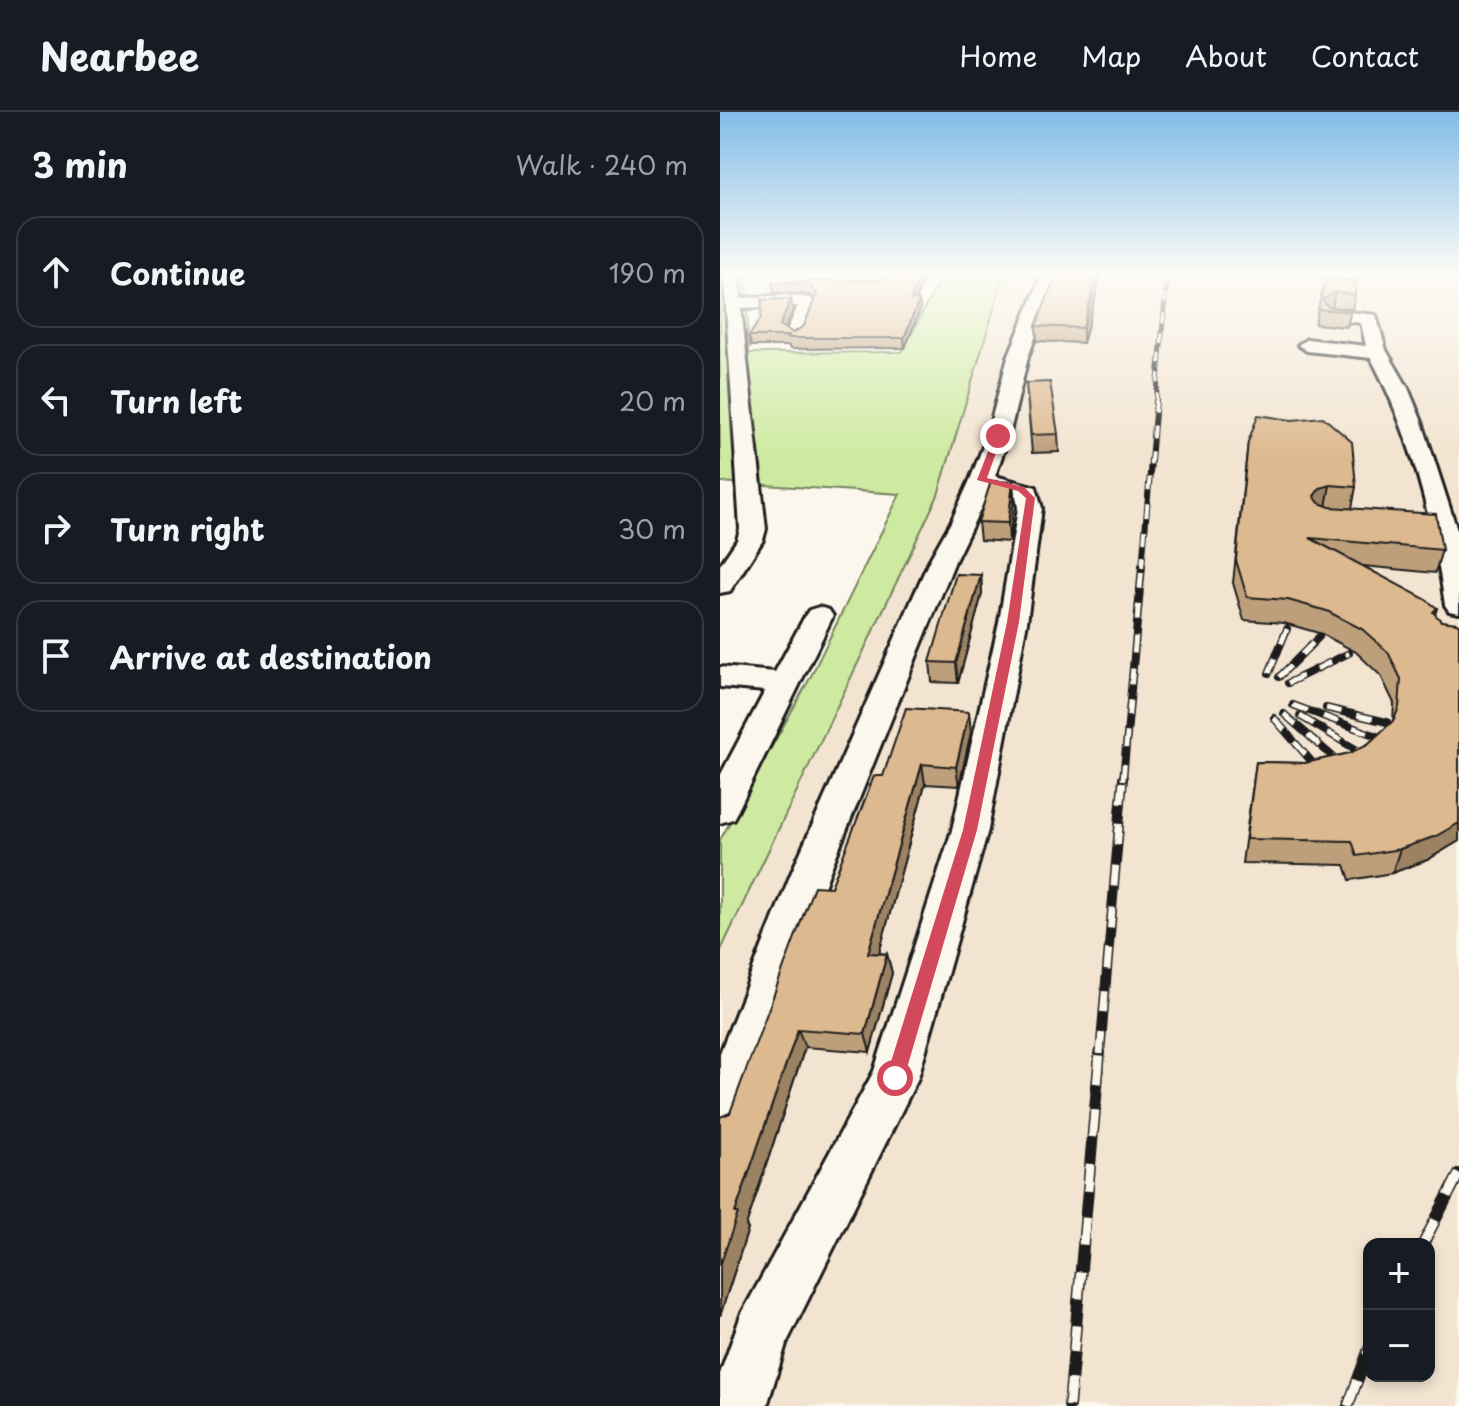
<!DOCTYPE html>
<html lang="en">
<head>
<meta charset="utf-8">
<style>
	body { margin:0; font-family:"Playpen Sans",sans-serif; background:#20242c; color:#f1f3f6 }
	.controls { position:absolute; right:24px; bottom:24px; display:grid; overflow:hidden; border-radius:16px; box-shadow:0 4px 12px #0003 }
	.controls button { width:72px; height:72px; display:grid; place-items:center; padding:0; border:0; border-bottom:2px solid #363941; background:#171b24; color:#f1f3f6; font:40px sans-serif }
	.stop { position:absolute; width:24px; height:24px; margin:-18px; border:6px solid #d1495b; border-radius:50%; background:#fff }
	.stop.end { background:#d1495b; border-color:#fff; box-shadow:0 2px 8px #0008 }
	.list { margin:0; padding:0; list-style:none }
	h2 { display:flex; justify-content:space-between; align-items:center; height:104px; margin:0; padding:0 32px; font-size:34px }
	h2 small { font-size:26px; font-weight:400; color:#9ea1a6 }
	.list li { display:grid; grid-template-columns:52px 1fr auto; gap:24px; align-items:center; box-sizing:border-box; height:112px; margin:0 16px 16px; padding:0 16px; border:2px solid #363941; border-radius:24px }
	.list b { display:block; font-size:30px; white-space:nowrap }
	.list em { font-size:26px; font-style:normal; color:#9ea1a6 }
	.icon { flex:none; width:44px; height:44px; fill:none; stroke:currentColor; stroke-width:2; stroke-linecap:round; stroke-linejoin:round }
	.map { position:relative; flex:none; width:739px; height:1294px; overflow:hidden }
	header { display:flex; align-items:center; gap:48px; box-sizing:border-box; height:112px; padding:0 40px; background:#171b24; border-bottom:2px solid #363941 }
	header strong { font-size:38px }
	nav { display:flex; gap:44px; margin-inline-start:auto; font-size:28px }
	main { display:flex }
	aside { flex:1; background:#171b24 }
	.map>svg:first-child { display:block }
</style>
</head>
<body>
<header>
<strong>Nearbee</strong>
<nav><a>Home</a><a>Map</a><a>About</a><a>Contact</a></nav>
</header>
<main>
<aside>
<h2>3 min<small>Walk · 240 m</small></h2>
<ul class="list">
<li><svg class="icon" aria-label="ahead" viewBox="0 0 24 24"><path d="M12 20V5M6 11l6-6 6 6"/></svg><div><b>Continue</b></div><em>190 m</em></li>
<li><svg class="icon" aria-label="left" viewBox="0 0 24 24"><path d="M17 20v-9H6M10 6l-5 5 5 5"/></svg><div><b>Turn left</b></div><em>20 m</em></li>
<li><svg class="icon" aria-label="right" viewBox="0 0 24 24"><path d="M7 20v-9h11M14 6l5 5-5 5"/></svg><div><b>Turn right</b></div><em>30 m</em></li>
<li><svg class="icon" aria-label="arrive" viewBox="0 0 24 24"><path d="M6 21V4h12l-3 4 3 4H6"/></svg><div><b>Arrive at destination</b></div></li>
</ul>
</aside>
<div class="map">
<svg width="739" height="1294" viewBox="0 0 739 1294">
	<rect width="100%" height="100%" fill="#fbf7ec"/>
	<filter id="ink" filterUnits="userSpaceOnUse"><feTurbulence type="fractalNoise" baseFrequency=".0125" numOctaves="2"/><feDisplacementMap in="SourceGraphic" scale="16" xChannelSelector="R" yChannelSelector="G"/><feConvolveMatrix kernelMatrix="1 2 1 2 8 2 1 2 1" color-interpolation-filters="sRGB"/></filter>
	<g filter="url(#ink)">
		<path fill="#f2e4d0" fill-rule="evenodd" d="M 284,163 L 739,163 L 739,1294 L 0,1294 L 0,840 L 218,383 ZM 649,1132 L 709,1132 L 709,1264 L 649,1264 Z"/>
		<path fill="#ceeaa1" stroke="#75835e" stroke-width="2" d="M 0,163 L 26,163 L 29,241 L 182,240 L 222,163 L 284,163 L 218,383 L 0,840 L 0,728 L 90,566 L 180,382 L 0,370 Z"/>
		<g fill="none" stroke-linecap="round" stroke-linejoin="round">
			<defs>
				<path id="minor" d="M 4,163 L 20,163 L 21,186 L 67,183 L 91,186 L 96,194 L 83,223 L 74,229 L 65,223 L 78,194 L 21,196 L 46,417 L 43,428 L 10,479 L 0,481 L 0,453 L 17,428 L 20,417 Z
					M 322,163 L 338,163 L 308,245 L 289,324 L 275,364 L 316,375 L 322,396 L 307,510 L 268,718 L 198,966 L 66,1232 L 47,1294 L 0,1294 L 0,1262 L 21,1203 L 154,959 L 232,718 L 279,510 L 298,396 L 296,384 L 270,377 L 235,449 L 108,764 L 24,1001 L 17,1017 L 0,1024 L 0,941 L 70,764 L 209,449 L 231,410 L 250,368 L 267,324 L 288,245 Z
					M 612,198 L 656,203 L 666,238 L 688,276 L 702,310 L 736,415 L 739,426 L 739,501 L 729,499 L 725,493 C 713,408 691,322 651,246 L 587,239 L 578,233 L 587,227 L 646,234 L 641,211 L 606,207 L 603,203 Z
					M 99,495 L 109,498 L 113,504 L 18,698 L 13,707 L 0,711 L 0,664 L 45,579 L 0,575 L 0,555 L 55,560 L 85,504 L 89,498 Z"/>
			</defs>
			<use href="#minor" stroke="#1c1c1c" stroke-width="6"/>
			<use href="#minor" fill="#fbf7ec" fill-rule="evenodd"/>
			<defs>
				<path id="rail-far4" d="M 436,291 L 447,163"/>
				<path id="rail-far3" d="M 422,456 L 436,289"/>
				<path id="rail-far2" d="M 549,561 L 567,517
					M 559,565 L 599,525
					M 568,571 L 629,541
					M 573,593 L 662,626
					M 606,596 L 667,610
					M 564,602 L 627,657
					M 580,604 L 647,644
					M 554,606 L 604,664
					M 403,668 L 422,454"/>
				<path id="rail-far1" d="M 380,942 L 403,666"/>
				<path id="rail" d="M 703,1132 L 739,1062
					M 349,1294 L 380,940
					M 628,1294 L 649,1237"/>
			</defs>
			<use href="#rail-far4" stroke="#1c1c1c" stroke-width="5"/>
			<use href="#rail-far3" stroke="#1c1c1c" stroke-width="6"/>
			<use href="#rail-far2" stroke="#1c1c1c" stroke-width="8"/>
			<use href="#rail-far1" stroke="#1c1c1c" stroke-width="10"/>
			<use href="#rail" stroke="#1c1c1c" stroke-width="12"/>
			<use href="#rail-far4" stroke="#fbf7ec" stroke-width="3" stroke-dasharray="10" stroke-linecap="butt"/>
			<use href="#rail-far3" stroke="#fbf7ec" stroke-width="4" stroke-dasharray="13" stroke-linecap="butt"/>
			<use href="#rail-far2" stroke="#fbf7ec" stroke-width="5" stroke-dasharray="16" stroke-linecap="butt"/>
			<use href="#rail-far1" stroke="#fbf7ec" stroke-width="7" stroke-dasharray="21" stroke-linecap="butt"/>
			<use href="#rail" stroke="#fbf7ec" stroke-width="9" stroke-dasharray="27" stroke-linecap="butt"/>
		</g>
		<path fill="#be9f7b" stroke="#1c1c1c" stroke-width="2" d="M 200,163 L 201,172 L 196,188 L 199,188 L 200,198 L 185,236 L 70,237 L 69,234 L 31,234 L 29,224 L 73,197 L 65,216 L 73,221 L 84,214 L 95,187 L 91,183 L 54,180 L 52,170 L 162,168 Z
			M 381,163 L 363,231 L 317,229 L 316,214 Z
			M 606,166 L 635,183 L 632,197 L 612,195 L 631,198 L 627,215 L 595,212 L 598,197 Z
			M 306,271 L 338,322 L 339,340 L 312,341 Z
			M 572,308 L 636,375 L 632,396 L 722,438 L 715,461 L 643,454 L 717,496 L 715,503 L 721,509 L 739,513 L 739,729 L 707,748 L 672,761 L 630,768 L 625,753 L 522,751 L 536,650 L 585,651 L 630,641 L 648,632 L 673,610 L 674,591 L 661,564 L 636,540 L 602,522 L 564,511 L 524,508 L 513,471 L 528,330 Z
			M 293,370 L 294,388 L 289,430 L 260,428 L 258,410 Z
			M 261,463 L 262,482 L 238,571 L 212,570 L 210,550 Z
			M 251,620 L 239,674 L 205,672 L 159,841 L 167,842 L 172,861 L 150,940 L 85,935 L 26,1114 L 28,1117 L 0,1204 L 10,1001 L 111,775 L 163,664 Z"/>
		<path fill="#9b8264" stroke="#1c1c1c" stroke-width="2" d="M 200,163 L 201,172 L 192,198 L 191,188 Z
			M 377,163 L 381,163 L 363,231 L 363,216 Z
			M 615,180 L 612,195 L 608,198 L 602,188 Z
			M 71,187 L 73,197 L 62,224 L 60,213 Z
			M 199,188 L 200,198 L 185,236 L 184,226 Z
			M 293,370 L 294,388 L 289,430 L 288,411 Z
			M 610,373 L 606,395 L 596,398 L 594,384 L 600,376 Z
			M 261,463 L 262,482 L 238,571 L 236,551 Z
			M 249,600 L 251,620 L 239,674 L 236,655 Z
			M 202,652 L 205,672 L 154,860 L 148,841 Z
			M 739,711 L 739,729 L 707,748 L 672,761 L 680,737 Z
			M 167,842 L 172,861 L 150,940 L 145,922 Z
			M 78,917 L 85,935 L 26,1114 L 28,1117 L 0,1204 L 0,1154 L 15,1101 Z"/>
		<path fill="#ddb98f" stroke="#1c1c1c" stroke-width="2" d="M 163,163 L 200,163 L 191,188 L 199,188 L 184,226 L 67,226 L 69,224 L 29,224 L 41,206 L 42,188 L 71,187 L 60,213 L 73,221 L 84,214 L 97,182 L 90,173 L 52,170 L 162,168 Z
			M 336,163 L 377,163 L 363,216 L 316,214 Z
			M 606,166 L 636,169 L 635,183 L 615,180 L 602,188 L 608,195 L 631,198 L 630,200 L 598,197 Z
			M 330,270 L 338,322 L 311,323 L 306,271 Z
			M 538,303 L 572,308 L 603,305 L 632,330 L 636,375 L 610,373 L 600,376 L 594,384 L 599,391 L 610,395 L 716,402 L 722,438 L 590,426 L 705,487 L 717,496 L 713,500 L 721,509 L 737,511 L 739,513 L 739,711 L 716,724 L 680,737 L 637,744 L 632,729 L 526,727 L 536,650 L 585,651 L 630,641 L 648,632 L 674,608 L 679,595 L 681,567 L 668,540 L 642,517 L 607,499 L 568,488 L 527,485 L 516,448 L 528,330 Z
			M 271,369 L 293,370 L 288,411 L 258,410 Z
			M 236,462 L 261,463 L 236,551 L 210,550 Z
			M 186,596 L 249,600 L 236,655 L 202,652 L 148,841 L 167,842 L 145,922 L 78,917 L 15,1101 L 18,1101 L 0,1154 L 0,1005 L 10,1001 L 94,774 L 111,775 L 154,664 L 163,664 Z"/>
	</g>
	<linearGradient id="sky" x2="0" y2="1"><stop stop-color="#81bce8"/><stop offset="0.47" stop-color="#fdfbf6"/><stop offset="1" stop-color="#fdfbf6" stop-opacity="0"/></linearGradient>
	<rect width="739" height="344" fill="url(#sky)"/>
	<path fill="#d1495b" d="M 278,321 L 282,324 L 267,366 L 304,375 L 315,386 L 299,510 L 257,718 L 184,966 L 181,972 L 175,974 L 169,972 L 166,966 L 243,718 L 287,510 L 306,386 L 298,379 L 257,368 L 274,324 Z"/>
</svg>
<div class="controls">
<button>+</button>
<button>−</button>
</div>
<div class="stop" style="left:175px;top:966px"></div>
<div class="stop end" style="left:278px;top:324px"></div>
</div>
</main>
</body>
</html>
